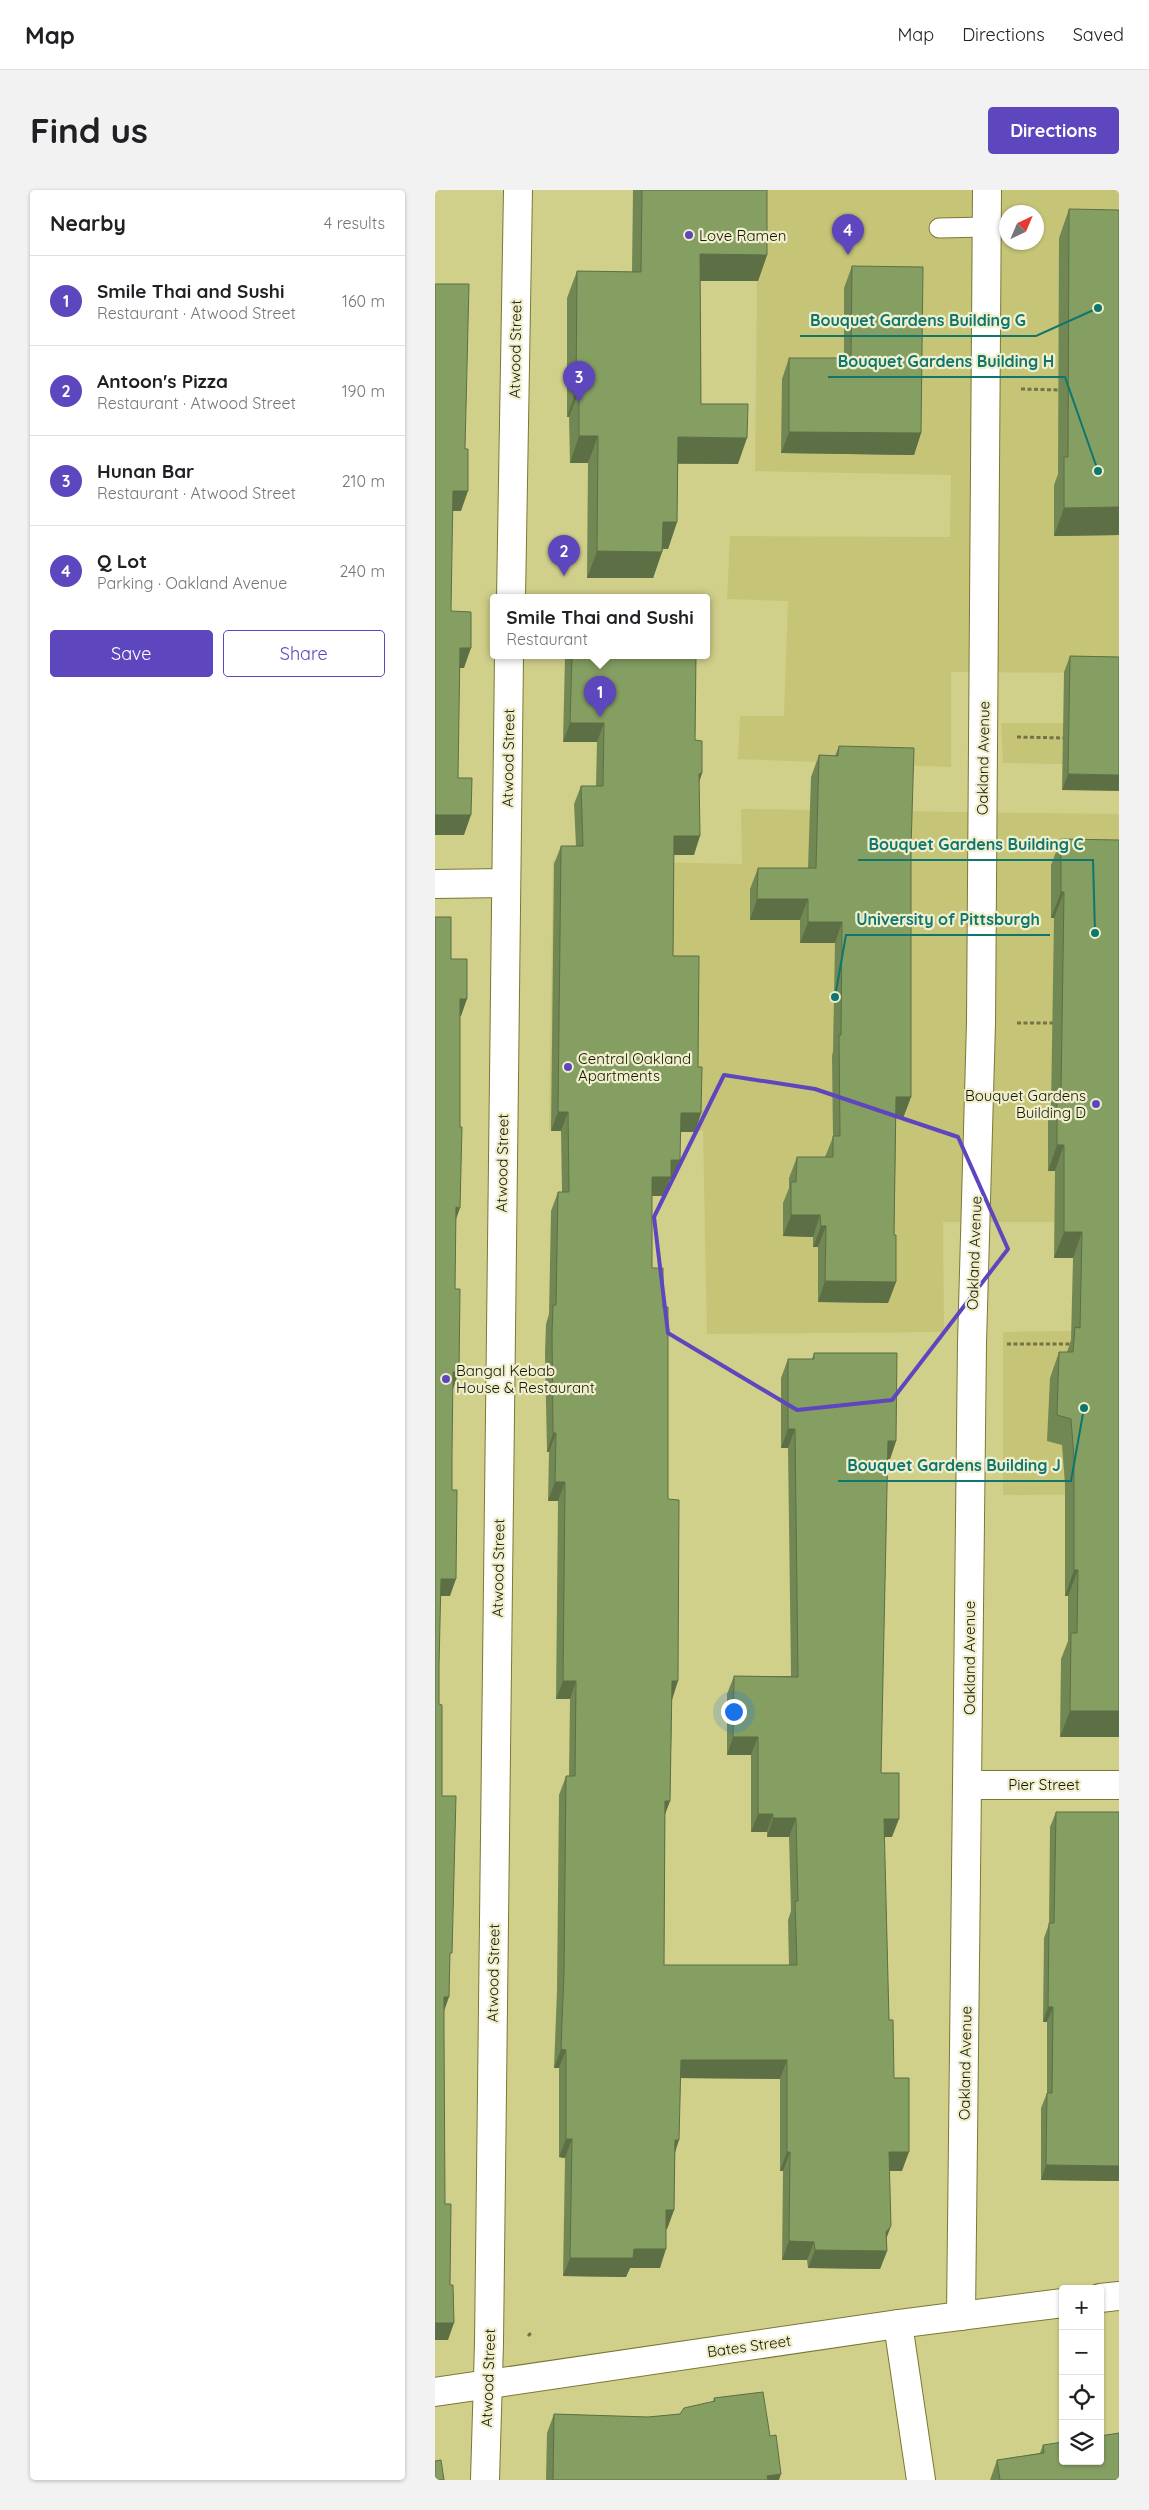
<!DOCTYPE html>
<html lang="en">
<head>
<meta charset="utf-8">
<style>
	body { margin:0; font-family:Quicksand,sans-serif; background:#f2f2f2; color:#202124 }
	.controls { position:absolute; right:15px; bottom:15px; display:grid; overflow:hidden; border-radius:5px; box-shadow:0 1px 4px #0004 }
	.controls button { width:45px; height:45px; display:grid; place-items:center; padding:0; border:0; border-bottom:1px solid #e0e0e0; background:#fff; color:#202124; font:25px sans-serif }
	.compass { position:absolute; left:564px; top:15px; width:45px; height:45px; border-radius:50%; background:#fff; box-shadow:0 1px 4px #0004; rotate:44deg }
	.you { position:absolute; left:298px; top:1521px; width:18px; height:18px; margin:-12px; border:4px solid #fff; border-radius:50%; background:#1a73e8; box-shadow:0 0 0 8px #1a73e833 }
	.badge { display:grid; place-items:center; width:32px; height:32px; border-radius:50%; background:#5e46be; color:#fff; font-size:16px; font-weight:700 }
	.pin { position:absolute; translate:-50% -41px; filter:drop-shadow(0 1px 2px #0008) }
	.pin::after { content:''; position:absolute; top:26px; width:18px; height:15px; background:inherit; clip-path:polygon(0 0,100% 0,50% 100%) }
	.popup { position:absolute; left:55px; top:404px; width:220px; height:65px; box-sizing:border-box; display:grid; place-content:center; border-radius:5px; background:#fff; filter:drop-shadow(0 1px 4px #0005); font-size:16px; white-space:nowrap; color:#757577 }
	.popup b { font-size:19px; color:#202124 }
	.popup::after { content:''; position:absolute; left:50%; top:100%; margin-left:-10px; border:10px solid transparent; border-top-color:#fff }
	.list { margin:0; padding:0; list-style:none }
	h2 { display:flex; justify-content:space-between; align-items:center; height:65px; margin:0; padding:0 20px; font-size:21px }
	h2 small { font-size:16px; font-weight:400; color:#757577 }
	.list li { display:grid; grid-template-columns:32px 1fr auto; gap:15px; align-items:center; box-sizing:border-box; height:90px; padding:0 20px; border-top:1px solid #e0e0e0 }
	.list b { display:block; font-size:19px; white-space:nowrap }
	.list p { margin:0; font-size:16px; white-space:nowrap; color:#757577 }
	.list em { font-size:16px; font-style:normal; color:#757577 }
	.actions { display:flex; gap:10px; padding:15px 20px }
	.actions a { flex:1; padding:11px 0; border:1px solid #5e46be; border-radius:5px; text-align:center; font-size:18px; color:#5e46be }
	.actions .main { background:#5e46be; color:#fff }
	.icon { flex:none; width:28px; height:28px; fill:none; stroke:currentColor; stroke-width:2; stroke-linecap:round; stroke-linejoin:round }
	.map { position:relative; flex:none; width:684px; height:2290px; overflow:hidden; border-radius:5px }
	header { display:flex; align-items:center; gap:30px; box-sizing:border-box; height:70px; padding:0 25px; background:#fff; border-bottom:1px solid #e0e0e0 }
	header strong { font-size:24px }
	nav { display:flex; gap:28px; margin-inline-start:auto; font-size:18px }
	.intro { display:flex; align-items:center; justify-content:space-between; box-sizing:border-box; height:120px; padding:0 30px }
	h1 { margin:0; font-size:35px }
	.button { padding:12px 22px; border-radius:5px; background:#5e46be; color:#fff; font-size:18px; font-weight:700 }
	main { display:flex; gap:30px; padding:0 30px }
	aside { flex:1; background:#fff; border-radius:5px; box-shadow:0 1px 4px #0004 }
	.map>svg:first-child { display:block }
</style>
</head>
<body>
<header>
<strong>Map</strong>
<nav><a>Map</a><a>Directions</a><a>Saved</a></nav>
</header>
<div class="intro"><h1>Find us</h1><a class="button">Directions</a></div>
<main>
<aside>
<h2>Nearby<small>4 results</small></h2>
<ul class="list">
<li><span class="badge">1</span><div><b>Smile Thai and Sushi</b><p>Restaurant · Atwood Street</p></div><em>160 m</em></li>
<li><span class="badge">2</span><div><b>Antoon's Pizza</b><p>Restaurant · Atwood Street</p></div><em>190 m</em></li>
<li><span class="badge">3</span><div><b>Hunan Bar</b><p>Restaurant · Atwood Street</p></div><em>210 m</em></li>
<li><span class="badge">4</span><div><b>Q Lot</b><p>Parking · Oakland Avenue</p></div><em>240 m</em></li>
</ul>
<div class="actions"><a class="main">Save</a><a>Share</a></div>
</aside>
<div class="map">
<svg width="684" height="2290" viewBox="0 0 684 2290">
	<rect width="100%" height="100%" fill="#d1d08b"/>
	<path fill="#c6c477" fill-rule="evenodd" d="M 323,0 L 684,0 L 684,483 L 516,482 L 516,577 L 303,569 L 305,526 L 349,526 L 353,411 L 292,409 L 295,346 L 515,347 L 516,285 L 320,281 ZM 572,22 L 602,22 L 602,52 L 572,52 Z
		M 566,533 L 684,533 L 684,575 L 568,573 Z
		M 306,619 L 684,624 L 684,1032 L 508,1032 L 509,1142 L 272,1144 L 268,941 L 114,940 L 118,670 L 307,674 Z
		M 684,1140 L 684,1304 L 568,1305 L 568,1142 Z"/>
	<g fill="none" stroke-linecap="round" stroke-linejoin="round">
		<defs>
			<path id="service" d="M 504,38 L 551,37"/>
			<path id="minor" d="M 76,408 L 83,0
				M 0,694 L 70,693
				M 533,1595 L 684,1595
				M 526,2126 L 537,1153 L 546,833 L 552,0
				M 463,2134 L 486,2290
				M 50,2290 L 54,2153 L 74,466"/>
			<path id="tertiary" d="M 665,2108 L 684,2106
				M 0,2202 L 463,2134 L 628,2113"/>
		</defs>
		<use href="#service" stroke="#7b7835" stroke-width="21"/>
		<use href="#minor" stroke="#7b7835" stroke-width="30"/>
		<use href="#tertiary" stroke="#7b7835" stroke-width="30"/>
		<path stroke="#747345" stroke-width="3" stroke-dasharray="4 2.5" stroke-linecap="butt" d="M 586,199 L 627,200
			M 582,547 L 631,548
			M 582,833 L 621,833
			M 572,1154 L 638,1154
			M 93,2146 L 96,2143"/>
		<use href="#service" stroke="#fff" stroke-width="19"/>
		<use href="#minor" stroke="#fff" stroke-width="28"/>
		<use href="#tertiary" stroke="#fff" stroke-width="28"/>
	</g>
	<path fill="#728854" d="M 198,0 L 332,0 L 332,65 L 323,91 L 265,91 L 266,214 L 303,274 L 243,274 L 242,332 L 233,359 L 228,359 L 227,362 L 218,388 L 152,388 L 153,273 L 135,273 L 134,227 L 132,227 L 132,108 L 142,81 L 197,82 Z
		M 634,19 L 684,345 L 619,346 L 619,295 L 623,284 L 624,48 Z
		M 417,76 L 486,243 L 479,265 L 346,263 L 347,189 L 354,168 L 409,168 L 409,98 Z
		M 130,466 L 261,466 L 260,550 L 267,583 L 264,592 L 259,665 L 239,665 L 238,766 L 263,877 L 266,923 L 260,942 L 246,942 L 238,989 L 235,989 L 229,1006 L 217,1006 L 217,1078 L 228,1117 L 237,1509 L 235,1611 L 230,1623 L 229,1775 L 354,1775 L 353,1730 L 356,1721 L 354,1647 L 332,1647 L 332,1642 L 316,1642 L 316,1565 L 292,1565 L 292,1504 L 299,1486 L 356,1486 L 353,1258 L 346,1258 L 346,1188 L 353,1169 L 377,1169 L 379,1163 L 461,1251 L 455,1269 L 452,1269 L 446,1583 L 457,1647 L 449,1647 L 454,1830 L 467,1981 L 454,1981 L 451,2048 L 452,2061 L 445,2079 L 373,2078 L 372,2070 L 347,2070 L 348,1981 L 345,1981 L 345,1889 L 245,1888 L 240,1963 L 239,2020 L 232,2039 L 231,2039 L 225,2078 L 195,2078 L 191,2087 L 128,2086 L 130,1968 L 124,1967 L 124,1878 L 119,1878 L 122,1801 L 124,1605 L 131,1586 L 134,1586 L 135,1509 L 121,1509 L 123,1311 L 113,1311 L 114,1262 L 112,1262 L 110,1163 L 111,1134 L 114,1124 L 116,1021 L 123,1002 L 127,1002 L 126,941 L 116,941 L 119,674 L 126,656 L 141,656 L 139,614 L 146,596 L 161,596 L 162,552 L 128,552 Z
		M 635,466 L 684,467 L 627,600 L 629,482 Z
		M 404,556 L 476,658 L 476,907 L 468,928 L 461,928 L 459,1045 L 461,1092 L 453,1113 L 383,1112 L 383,1057 L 378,1057 L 378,1047 L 348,1046 L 348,1013 L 354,998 L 354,988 L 362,967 L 390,967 L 398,947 L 397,866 L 398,861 L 400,753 L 365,753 L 365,730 L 315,730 L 315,699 L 323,678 L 373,678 L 376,587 L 384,565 L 400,566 Z
		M 626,649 L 684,1547 L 625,1547 L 626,1469 L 633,1451 L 633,1406 L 630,1406 L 630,1294 L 627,1255 L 612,1251 L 615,1188 L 624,1162 L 632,1162 L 636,1150 L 638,1068 L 619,1068 L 620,981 L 613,981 L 613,928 L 616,918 L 619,728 L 616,728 L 616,675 Z
		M 621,1622 L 684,1991 L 606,1990 L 606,1918 L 612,1903 L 612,1832 L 608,1832 L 609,1748 L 614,1734 L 615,1637 Z
		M 279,2208 L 335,2246 L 344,2290 L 111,2290 L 112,2243 L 119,2224 L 213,2227 L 245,2224 L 278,2212 Z
		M 608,2255 L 684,2290 L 555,2290 L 562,2270 L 605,2263 Z"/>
	<path fill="#5d6f45" d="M 265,64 L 332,65 L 323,91 L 255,91 Z
		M 141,201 L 144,201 L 134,227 L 132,227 Z
		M 354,242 L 486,243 L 479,265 L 346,263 Z
		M 144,246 L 163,246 L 153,273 L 135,273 Z
		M 243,247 L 312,248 L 303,274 L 233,273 Z
		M 18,301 L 33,301 L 26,321 L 11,321 Z
		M 684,317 L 684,345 L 619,346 L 629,318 Z
		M 228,332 L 242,332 L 233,359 L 218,358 Z
		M 162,361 L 227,362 L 218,388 L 152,388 Z
		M 25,458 L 36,458 L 29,478 L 18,478 Z
		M 135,533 L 169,533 L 162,552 L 128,552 Z
		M 267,583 L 261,602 L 264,584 Z
		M 633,584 L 684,585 L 684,601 L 627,600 Z
		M 0,625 L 36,625 L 29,645 L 0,645 Z
		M 239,646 L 265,646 L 259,665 L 232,665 Z
		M 626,702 L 629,702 L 619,728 L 616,728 Z
		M 322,709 L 373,709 L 365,730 L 315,730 Z
		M 373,732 L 407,732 L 400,753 L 365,753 Z
		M 25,809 L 32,809 L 26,826 L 19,826 Z
		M 461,907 L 476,907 L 468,928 L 454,928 Z
		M 123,922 L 133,922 L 126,941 L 116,941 Z
		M 246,923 L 266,923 L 260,942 L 239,942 Z
		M 622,955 L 629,955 L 620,981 L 613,981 Z
		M 236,970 L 245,970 L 238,989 L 235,989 L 229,1006 L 210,1006 L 217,987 Z
		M 21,1017 L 25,1018 L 19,1035 Z
		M 356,1025 L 385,1025 L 378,1047 L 348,1046 Z
		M 386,1036 L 391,1036 L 383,1057 L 378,1057 Z
		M 629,1042 L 647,1042 L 638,1068 L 619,1068 Z
		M 390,1091 L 461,1092 L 453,1113 L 383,1112 Z
		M 18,1182 L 24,1182 L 18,1199 Z
		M 353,1239 L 360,1239 L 353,1258 L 346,1258 Z
		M 118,1243 L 121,1243 L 114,1262 L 112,1262 Z
		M 453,1251 L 461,1251 L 455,1269 L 446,1269 Z
		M 120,1292 L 130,1292 L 123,1311 L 113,1311 Z
		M 639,1380 L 643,1380 L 633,1406 L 630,1406 Z
		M 6,1389 L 21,1389 L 15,1406 L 0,1406 Z
		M 128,1491 L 141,1491 L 135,1509 L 121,1509 Z
		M 237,1491 L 243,1491 L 237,1510 Z
		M 635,1521 L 684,1521 L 684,1547 L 625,1547 Z
		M 298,1547 L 323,1547 L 316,1565 L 292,1565 Z
		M 230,1611 L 235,1611 L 228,1630 Z
		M 323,1624 L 338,1624 L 332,1642 L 316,1642 Z
		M 338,1628 L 361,1628 L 354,1647 L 332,1647 Z
		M 449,1629 L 464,1629 L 457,1647 L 442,1647 Z
		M 9,1807 L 14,1807 L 8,1824 Z
		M 613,1817 L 618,1817 L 612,1832 L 608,1832 Z
		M 126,1859 L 131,1860 L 124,1878 L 119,1878 Z
		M 246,1870 L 352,1870 L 345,1889 L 239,1888 Z
		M 131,1949 L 137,1949 L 130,1968 L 124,1967 Z
		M 240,1950 L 244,1950 L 238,1969 Z
		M 352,1962 L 355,1962 L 348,1981 L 345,1981 Z
		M 454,1962 L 474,1962 L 467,1981 L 447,1981 Z
		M 611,1975 L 684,1976 L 684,1991 L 606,1990 Z
		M 231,2020 L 239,2020 L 232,2039 L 225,2038 Z
		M 456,2036 L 449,2055 L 451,2042 Z
		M 354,2051 L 379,2052 L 372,2070 L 347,2070 Z
		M 199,2059 L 231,2059 L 225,2078 L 195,2078 L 191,2087 L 128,2086 L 135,2068 Z
		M 380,2060 L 452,2061 L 445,2079 L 373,2078 Z
		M 0,2133 L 19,2133 L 13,2150 L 0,2150 Z
		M 346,2284 L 344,2290 L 331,2290 L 332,2286 Z"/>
	<path fill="#859e62" stroke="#5d6f45" d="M 207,0 L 332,0 L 332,65 L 265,64 L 266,214 L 313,214 L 312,248 L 243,247 L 242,332 L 228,332 L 227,362 L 162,361 L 163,246 L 144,246 L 144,201 L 141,201 L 142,81 L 206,82 Z
		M 634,19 L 684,20 L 684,317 L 629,318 L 629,267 L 633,267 Z
		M 417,76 L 488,77 L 486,243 L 354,242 L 354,168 L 416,168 Z
		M 0,94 L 34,94 L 30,259 L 33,259 L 33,301 L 18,301 L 16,421 L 36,422 L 36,458 L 25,458 L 23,588 L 37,588 L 36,625 L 0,625 Z
		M 137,466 L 261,466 L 260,550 L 267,551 L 267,583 L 264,584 L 265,646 L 239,646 L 238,766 L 264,766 L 263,877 L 267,877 L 266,923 L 246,923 L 245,970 L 236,970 L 236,987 L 217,987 L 217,1078 L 228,1078 L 228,1117 L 233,1117 L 233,1309 L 244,1310 L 243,1491 L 237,1491 L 235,1611 L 230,1611 L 229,1775 L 362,1775 L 360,1711 L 363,1711 L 361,1628 L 338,1628 L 338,1624 L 323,1624 L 323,1547 L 298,1547 L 299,1486 L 363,1487 L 360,1239 L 353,1239 L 353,1169 L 379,1169 L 379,1163 L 462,1163 L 461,1251 L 453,1251 L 446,1583 L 464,1583 L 464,1629 L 449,1629 L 454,1830 L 458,1830 L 459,1888 L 474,1888 L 474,1962 L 454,1962 L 456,2036 L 451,2042 L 452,2061 L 380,2060 L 379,2052 L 354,2051 L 355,1962 L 352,1962 L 352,1870 L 246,1870 L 244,1950 L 240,1950 L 239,2020 L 231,2020 L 231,2059 L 199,2059 L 198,2068 L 135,2068 L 137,1949 L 131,1949 L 131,1860 L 126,1859 L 129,1782 L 131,1586 L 140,1586 L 141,1491 L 128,1491 L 130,1292 L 120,1292 L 121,1243 L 118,1243 L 117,1144 L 118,1115 L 121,1115 L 123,1002 L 134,1002 L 133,922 L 123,922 L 126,656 L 148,656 L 146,596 L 168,596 L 169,533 L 135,533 Z
		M 635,466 L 684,467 L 684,585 L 633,584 Z
		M 404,556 L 479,558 L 476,658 L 476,907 L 461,907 L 459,1045 L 461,1045 L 461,1092 L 390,1091 L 391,1036 L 386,1036 L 385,1025 L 356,1025 L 356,992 L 361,992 L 362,967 L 398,967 L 398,946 L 405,946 L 404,845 L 406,845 L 407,732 L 373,732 L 373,709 L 322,709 L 323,678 L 381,678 L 384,565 L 403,566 Z
		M 626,649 L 684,650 L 684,1521 L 635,1521 L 636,1443 L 642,1443 L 643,1380 L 639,1380 L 639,1268 L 636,1229 L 622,1225 L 624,1162 L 638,1162 L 640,1137 L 645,1138 L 647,1042 L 629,1042 L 629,955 L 622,955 L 622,902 L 626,902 L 629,702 L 626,702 Z
		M 0,727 L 16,727 L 16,769 L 32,769 L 32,809 L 25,809 L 25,937 L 27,937 L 25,1018 L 21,1017 L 20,1099 L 25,1099 L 24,1182 L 18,1182 L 17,1265 L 17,1300 L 22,1300 L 21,1389 L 6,1389 L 4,1476 L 4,1514 L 7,1515 L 7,1606 L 21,1606 L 17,1763 L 15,1763 L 14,1807 L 9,1807 L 9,1843 L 10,2014 L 16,2014 L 15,2095 L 18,2095 L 19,2133 L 0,2133 Z
		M 621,1622 L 684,1622 L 684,1976 L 611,1975 L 612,1903 L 617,1903 L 618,1817 L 613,1817 L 614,1733 L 619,1733 Z
		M 328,2202 L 335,2246 L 341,2245 L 346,2284 L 332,2286 L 333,2290 L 118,2290 L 119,2224 L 213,2227 L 245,2224 L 249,2218 L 280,2211 L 279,2208 Z
		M 684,2243 L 684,2290 L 565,2290 L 562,2270 L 609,2263 L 608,2255 L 628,2252 L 628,2271 L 665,2271 L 665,2246 Z
		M 6,2270 L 9,2290 L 0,2290 L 0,2271 Z"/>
	<path fill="none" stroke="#5e46be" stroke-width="4" stroke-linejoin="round" d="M 289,885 L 380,899 L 523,947 L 573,1059 L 457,1210 L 362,1220 L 233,1143 L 219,1027 Z"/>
	<g fill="#5e46be" stroke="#efefcd" stroke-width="2">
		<circle cx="254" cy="45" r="5"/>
		<circle cx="133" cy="877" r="5"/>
		<circle cx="661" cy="914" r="5"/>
		<circle cx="11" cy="1189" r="5"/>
	</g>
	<g text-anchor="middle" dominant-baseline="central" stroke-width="4.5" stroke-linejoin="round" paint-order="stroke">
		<g font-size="15" fill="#171600" stroke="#efefcd" text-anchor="start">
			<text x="264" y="45">Love Ramen</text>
			<text x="143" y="868">Central Oakland<tspan x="143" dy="17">Apartments</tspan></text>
			<text x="651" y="905" text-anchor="end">Bouquet Gardens<tspan x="651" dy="17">Building D</tspan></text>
			<text x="21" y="1180">Bangal Kebab<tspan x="21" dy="17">House &amp; Restaurant</tspan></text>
		</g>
		<g font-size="15" fill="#171600" stroke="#efefcd">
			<text transform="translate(80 159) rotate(-89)">Atwood Street</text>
			<text transform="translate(73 568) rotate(-89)">Atwood Street</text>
			<text transform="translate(548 568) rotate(-89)">Oakland Avenue</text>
			<text transform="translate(67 973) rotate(-89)">Atwood Street</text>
			<text transform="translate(539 1063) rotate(-88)">Oakland Avenue</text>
			<text transform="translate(63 1378) rotate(-89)">Atwood Street</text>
			<text transform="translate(534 1468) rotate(-90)">Oakland Avenue</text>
			<text x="609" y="1594">Pier Street</text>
			<text transform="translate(58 1783) rotate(-89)">Atwood Street</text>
			<text transform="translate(530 1873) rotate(-89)">Oakland Avenue</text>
			<text transform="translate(314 2156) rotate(-8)">Bates Street</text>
			<text transform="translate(53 2188) rotate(-88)">Atwood Street</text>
		</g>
	</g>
	<path fill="none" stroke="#0f766e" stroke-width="2" d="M663 118L601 146H365M663 281L630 187H393M660 743L658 670H423M400 807L411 745H615M649 1218L636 1291H403"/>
	<g fill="#0f766e" stroke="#efefcd" stroke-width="2">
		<circle cx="663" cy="118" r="5"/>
		<circle cx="663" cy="281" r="5"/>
		<circle cx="660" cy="743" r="5"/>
		<circle cx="400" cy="807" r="5"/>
		<circle cx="649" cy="1218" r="5"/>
	</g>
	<g font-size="16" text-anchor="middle" font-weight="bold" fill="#0f766e" stroke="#efefcd" stroke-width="4.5" stroke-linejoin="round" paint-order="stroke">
		<text x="483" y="136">Bouquet Gardens Building G</text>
		<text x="511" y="177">Bouquet Gardens Building H</text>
		<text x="541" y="660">Bouquet Gardens Building C</text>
		<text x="513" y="735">University of Pittsburgh</text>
		<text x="519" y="1281">Bouquet Gardens Building J</text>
	</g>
</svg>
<div class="controls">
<button>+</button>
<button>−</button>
<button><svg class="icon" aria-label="locate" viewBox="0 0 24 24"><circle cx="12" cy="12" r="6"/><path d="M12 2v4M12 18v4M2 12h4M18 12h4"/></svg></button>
<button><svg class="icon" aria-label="layers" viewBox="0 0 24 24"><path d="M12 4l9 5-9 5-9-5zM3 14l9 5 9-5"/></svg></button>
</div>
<svg class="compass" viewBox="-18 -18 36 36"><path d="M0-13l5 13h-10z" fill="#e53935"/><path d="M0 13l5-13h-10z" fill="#757577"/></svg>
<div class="you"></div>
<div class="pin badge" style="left:165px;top:527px">1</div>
<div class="popup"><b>Smile Thai and Sushi</b>Restaurant</div>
<div class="pin badge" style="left:129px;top:386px">2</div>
<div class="pin badge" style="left:144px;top:212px">3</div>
<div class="pin badge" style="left:413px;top:65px">4</div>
</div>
</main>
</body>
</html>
